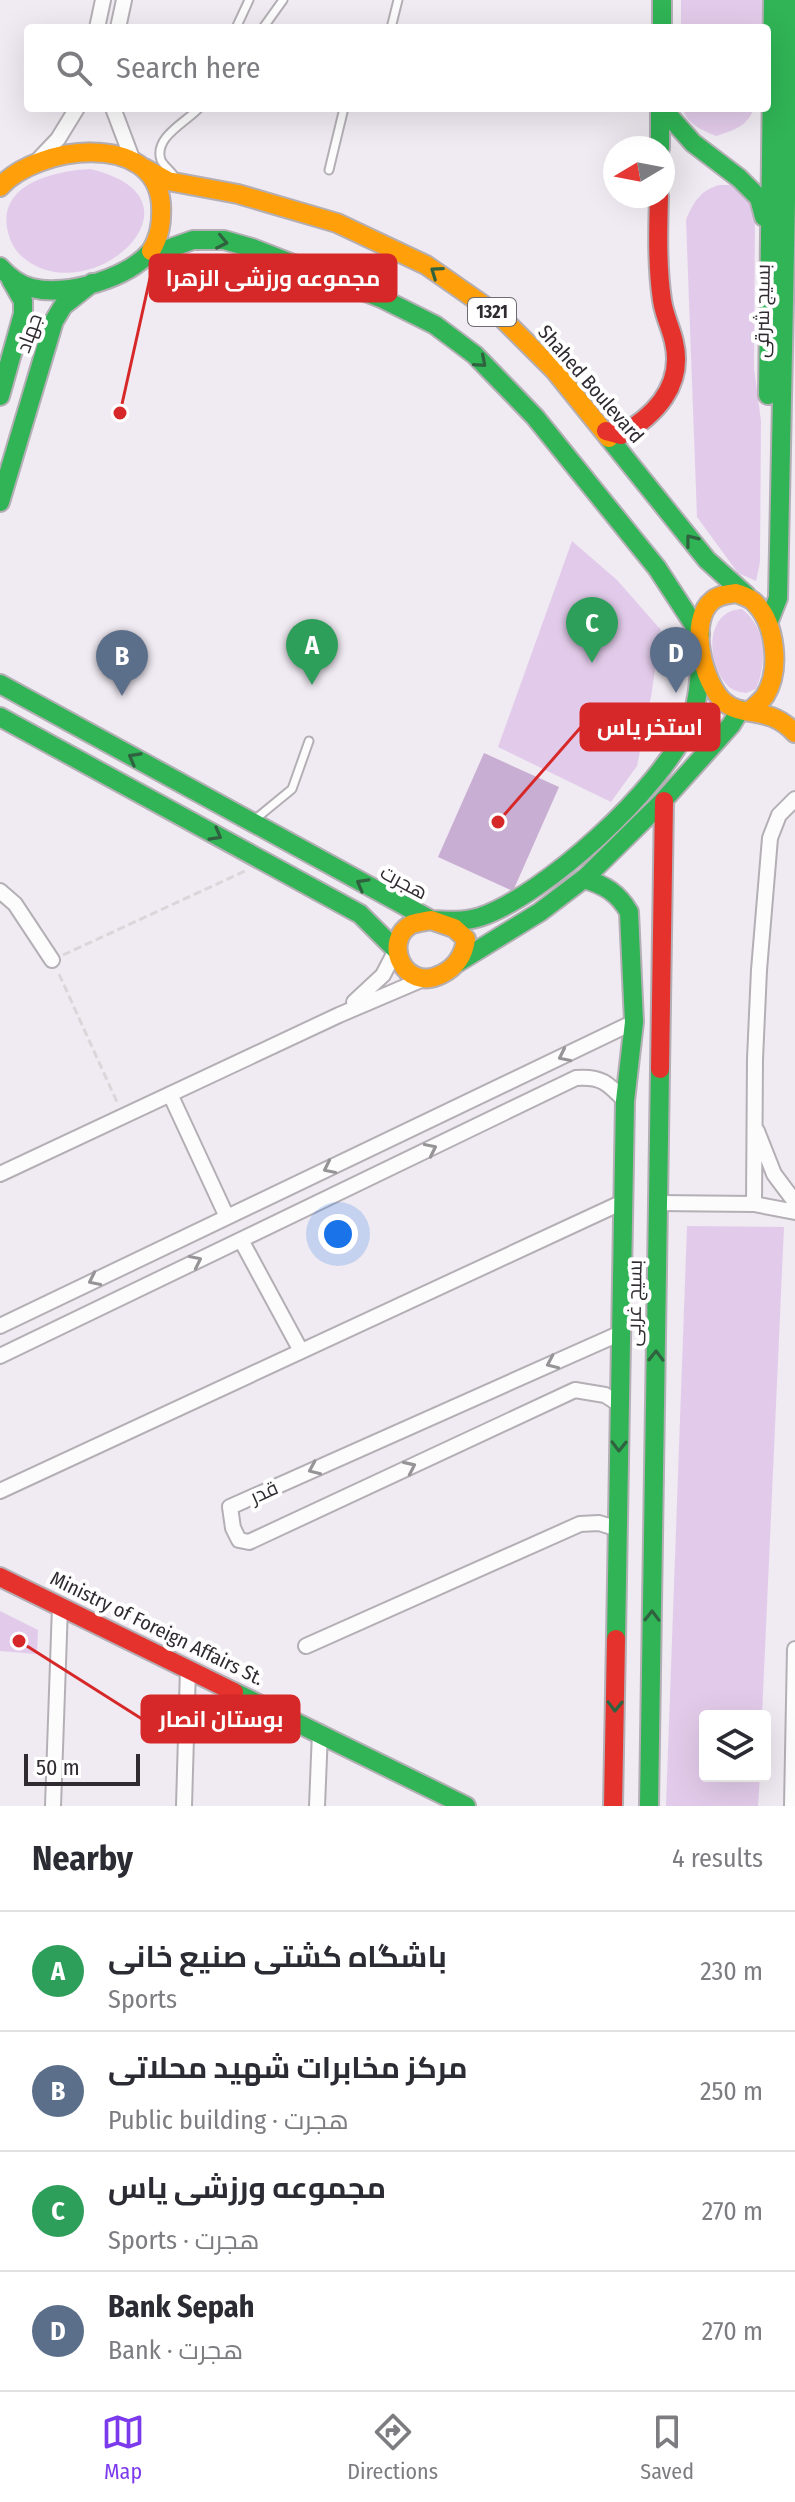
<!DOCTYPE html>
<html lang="en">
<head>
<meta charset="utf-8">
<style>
	body { margin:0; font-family:"Fira Sans Condensed",Cairo,sans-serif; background:#f7f7f7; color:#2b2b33 }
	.controls { position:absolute; right:24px; bottom:24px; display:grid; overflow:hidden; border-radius:8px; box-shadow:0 8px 32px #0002 }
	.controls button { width:72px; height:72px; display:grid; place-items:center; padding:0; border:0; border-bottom:2px solid #e1e1e2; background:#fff; color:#2b2b33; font:40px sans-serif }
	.compass { position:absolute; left:603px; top:136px; width:72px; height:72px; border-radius:50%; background:#fff; box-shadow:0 8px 32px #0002; rotate:260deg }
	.scale { position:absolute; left:24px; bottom:20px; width:116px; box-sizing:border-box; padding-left:8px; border:4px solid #2f2b30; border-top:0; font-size:22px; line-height:28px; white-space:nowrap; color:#2f2b30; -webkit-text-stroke:6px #fff; paint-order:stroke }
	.you { position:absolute; left:338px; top:1234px; width:28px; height:28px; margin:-20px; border:6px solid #fff; border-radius:50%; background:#1a73e8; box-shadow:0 0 0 12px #1a73e833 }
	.badge { display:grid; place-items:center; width:52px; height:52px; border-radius:50%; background:#7c3aed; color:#fff; font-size:26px; font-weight:700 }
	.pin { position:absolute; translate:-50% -66px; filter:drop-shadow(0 2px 4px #0008) }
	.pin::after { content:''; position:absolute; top:42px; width:28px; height:24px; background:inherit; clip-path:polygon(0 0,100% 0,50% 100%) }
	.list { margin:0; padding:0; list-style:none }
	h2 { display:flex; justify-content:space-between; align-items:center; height:104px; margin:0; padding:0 32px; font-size:34px }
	h2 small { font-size:26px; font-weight:400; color:#7c7c81 }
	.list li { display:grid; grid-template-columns:52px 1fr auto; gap:24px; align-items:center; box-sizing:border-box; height:120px; padding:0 32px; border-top:2px solid #e1e1e2 }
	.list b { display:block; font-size:30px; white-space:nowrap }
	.list p { margin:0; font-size:26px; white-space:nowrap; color:#7c7c81 }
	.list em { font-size:26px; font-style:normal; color:#7c7c81 }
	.icon { flex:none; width:44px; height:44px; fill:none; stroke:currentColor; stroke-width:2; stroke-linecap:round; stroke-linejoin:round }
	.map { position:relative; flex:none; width:795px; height:1806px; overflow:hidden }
	.search { position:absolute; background:#fff; box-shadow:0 8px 32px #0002; left:24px; right:24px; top:24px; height:88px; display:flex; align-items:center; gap:20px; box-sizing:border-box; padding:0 28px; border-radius:8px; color:#7c7c81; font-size:30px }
	.sheet { height:584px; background:#fff }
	nav { display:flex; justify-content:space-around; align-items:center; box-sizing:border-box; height:112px; border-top:2px solid #e1e1e2; background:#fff; font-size:22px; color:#7c7c81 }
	nav a { display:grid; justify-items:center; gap:4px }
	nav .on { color:#7c3aed }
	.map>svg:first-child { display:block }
</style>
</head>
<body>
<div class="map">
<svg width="795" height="1806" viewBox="0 0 795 1806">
	<rect width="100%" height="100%" fill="#f0eaf2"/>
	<path fill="#e2cbea" d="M 681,0 L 764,0 L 763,28 L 681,28 Z
		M 683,108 L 754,108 C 747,127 734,130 716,136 C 702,130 686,124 683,108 Z
		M 90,169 C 216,198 92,312 25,259 C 14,251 10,241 7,228 C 0,182 57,171 90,169 Z
		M 720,185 L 732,185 L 748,199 L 755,217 L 754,368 L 761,421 L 760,562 L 756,581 L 738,573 L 697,517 L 686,220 C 693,203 701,189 720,185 Z
		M 572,541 L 617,580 L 661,630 L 651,697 L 637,766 L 611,802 L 498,747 Z
		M 742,609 C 767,628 767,662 756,689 L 746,693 C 740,692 733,691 728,686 C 706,666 704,610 742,609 Z
		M 687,1226 L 784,1227 L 762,1716 L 705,1716 L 705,1776 L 760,1776 L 758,1806 L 666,1806 Z
		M 0,1611 L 38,1630 L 37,1654 L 0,1651 Z"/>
	<path fill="#c8aed2" d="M 484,753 L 559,787 L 513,891 L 438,857 Z"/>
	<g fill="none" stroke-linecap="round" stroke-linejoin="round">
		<defs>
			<path id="lane" d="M 236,28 L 249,0
				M 263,28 L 283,0
				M 391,28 L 398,0
				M 329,170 L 344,108
				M 174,176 C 171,171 163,165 161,160 C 153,137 188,121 199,108
				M 253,821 L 292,789 L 309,741"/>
			<path id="street" d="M 97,28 L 103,0
				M 118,28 L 124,0
				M 113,108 L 133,161
				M 39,159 L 58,139 L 77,108
				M 0,891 L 15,904 L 52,960
				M 354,1002 L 383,975 L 396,950
				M 170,1094 L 227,1217
				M 757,1131 L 774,1174 L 795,1202
				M 0,1174 L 339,1015 L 421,980
				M 658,1203 L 754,1204 L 795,1212
				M 754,1204 L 755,1059 L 759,970 L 770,838 L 779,815 L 795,799
				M 241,1240 L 301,1351
				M 0,1326 L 634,1022
				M 0,1356 L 576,1078 C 601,1076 608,1083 625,1101
				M 619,1404 L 605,1395 L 575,1390 L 249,1542 L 239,1540 L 233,1528 L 230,1507 L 623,1332
				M 0,1491 L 625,1201
				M 306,1646 L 580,1524 L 599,1523 L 618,1529
				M 53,1806 L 60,1606
				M 184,1806 L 188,1668
				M 317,1806 L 320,1732
				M 792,1806 L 795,1649"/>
			<path id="fast" d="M 662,0 L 662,28
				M 660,108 L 660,148
				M 662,108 L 693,143 L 739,178 L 759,198 L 764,217
				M 148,256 L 193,240 L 224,240 L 252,248 L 381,298 L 435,325 L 475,355 L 535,417 L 657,568 L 700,634
				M 0,267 C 9,277 19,285 32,288 C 66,297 128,278 151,251
				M 768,395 L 773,0
				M 0,396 L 23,314 L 23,301 L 11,280
				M 609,438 L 707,560 L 746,595
				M 0,502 L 54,321 L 63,306 L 92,283
				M 769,621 L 778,598 L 790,0
				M 0,684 L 431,920 C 447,921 464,922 480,917 C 545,895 661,789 689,725 C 698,705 699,681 701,659
				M 0,717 L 360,914 L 396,950
				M 584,879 C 605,885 618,893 629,912 L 634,1022 L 625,1101 L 616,1639
				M 457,963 L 540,912 L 586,877 L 661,803 L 731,725 L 740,710
				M 234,1692 L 466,1806
				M 649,1806 L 660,1069"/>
			<path id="slow" d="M 144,168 L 168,181 L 238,194 L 337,223 L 426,265 L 502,318 L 555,371 L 609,438
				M 0,187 C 36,146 155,130 161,204 C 162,222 160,236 151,251
				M 751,710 C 755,706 761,701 765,696 C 781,670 776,622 753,601 C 748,597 741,595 736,593 C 728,594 719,595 713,600 C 687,620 703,683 724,702 C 744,719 767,704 795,733
				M 431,920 L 454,928 L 466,939 C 464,955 456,967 442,974 C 404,994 381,940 412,924 C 418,922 426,921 431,920 Z"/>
			<path id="jam" d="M 606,431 L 621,435 C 656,415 684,385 674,342 C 671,328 664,315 662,300 C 657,266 658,230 659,196
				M 660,1069 L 664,801
				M 0,1577 L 234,1692
				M 613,1806 L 616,1639"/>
		</defs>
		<use href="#lane" stroke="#b4afb5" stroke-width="11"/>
		<use href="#street" stroke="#b4afb5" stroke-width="18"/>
		<use href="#fast" stroke="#b4afb5" stroke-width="22"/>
		<use href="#slow" stroke="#b4afb5" stroke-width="22"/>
		<use href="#jam" stroke="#b4afb5" stroke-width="22"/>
		<path stroke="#d9d7d9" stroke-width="3" stroke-dasharray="8 4" stroke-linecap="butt" d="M 63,955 L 245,871
			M 59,974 L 117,1102"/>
		<use href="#lane" stroke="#fdfcfd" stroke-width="7"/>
		<use href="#street" stroke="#fdfcfd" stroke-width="14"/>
		<use href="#fast" stroke="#30b455" stroke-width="18"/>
		<use href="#slow" stroke="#ff9f0a" stroke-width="18"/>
		<use href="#jam" stroke="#e5322d" stroke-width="18"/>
	</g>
	<defs><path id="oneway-chevron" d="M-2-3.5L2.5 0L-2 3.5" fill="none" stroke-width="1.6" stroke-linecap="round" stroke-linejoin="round" transform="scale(2)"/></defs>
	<g stroke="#2f623f">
		<use href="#oneway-chevron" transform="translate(222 242) rotate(12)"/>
		<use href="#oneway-chevron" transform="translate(436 272) rotate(-145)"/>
		<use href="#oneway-chevron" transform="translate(481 362) rotate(41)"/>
		<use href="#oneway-chevron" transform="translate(691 540) rotate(-128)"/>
		<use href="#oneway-chevron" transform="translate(134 758) rotate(-151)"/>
		<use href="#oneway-chevron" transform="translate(216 835) rotate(29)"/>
		<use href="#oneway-chevron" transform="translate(362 884) rotate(-151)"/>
		<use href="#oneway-chevron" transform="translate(656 1356) rotate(-89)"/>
		<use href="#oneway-chevron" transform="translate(619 1446) rotate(91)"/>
		<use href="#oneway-chevron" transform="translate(652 1616) rotate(-89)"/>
		<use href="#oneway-chevron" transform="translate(615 1706) rotate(91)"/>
	</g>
	<g stroke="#969496">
		<use href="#oneway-chevron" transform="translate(564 1056) rotate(154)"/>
		<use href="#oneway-chevron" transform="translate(431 1149) rotate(-26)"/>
		<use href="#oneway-chevron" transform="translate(329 1168) rotate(154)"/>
		<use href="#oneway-chevron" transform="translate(196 1261) rotate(-26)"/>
		<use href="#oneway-chevron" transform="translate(94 1280) rotate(154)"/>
		<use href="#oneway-chevron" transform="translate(552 1363) rotate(156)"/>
		<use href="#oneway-chevron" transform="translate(410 1467) rotate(-25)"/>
		<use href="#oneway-chevron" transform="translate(314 1469) rotate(156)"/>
	</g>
	<g text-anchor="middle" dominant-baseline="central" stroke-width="8" stroke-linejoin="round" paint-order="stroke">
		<rect fill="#fff" stroke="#6d6b6e" stroke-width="2" x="468" y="298" width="48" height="28" rx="6"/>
		<g font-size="18" font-weight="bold" fill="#2f2b30">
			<text x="492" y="312">1321</text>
		</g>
		<g font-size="20" fill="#2f2b30" stroke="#fff">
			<text transform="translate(762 311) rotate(-89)">بسیج شرقی</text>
			<text transform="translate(29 333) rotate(-70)">جهاد</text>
			<text transform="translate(591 384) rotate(49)">Shahed Boulevard</text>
			<text transform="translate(404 882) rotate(28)">هجرت</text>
			<text transform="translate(634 1303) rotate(-89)">بسیج غربی</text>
			<text transform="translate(264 1492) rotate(-24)">قدر</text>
			<text transform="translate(157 1628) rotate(26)">Ministry of Foreign Affairs St.</text>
		</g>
	</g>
	<path fill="none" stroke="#d62828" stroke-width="3" d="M120 413L150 278M498 822L581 727M19 1641L142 1719"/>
	<g fill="#d62828" stroke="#fff" stroke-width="3">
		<circle cx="120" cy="413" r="8"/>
		<circle cx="498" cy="822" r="8"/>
		<circle cx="19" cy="1641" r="8"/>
	</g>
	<g fill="#d62828" stroke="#d62828" stroke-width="3">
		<rect x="150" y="255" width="246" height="46" rx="8"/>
		<rect x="581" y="704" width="138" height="46" rx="8"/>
		<rect x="142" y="1696" width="157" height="46" rx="8"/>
	</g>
	<g font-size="22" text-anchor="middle" font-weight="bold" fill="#fff">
		<text x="273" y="286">مجموعه ورزشی الزهرا</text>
		<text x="650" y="735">استخر یاس</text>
		<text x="221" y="1727">بوستان انصار</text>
	</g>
</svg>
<div class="controls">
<button><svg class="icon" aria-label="layers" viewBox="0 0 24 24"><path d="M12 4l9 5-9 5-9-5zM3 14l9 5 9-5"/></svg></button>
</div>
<svg class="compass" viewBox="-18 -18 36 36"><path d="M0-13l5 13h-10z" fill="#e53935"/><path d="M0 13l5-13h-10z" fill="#7c7c81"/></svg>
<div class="scale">50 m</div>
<div class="you"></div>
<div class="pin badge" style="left:312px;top:685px;background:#2e9e5b">A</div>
<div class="pin badge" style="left:122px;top:696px;background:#5c6f8a">B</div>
<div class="pin badge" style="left:592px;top:663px;background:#2e9e5b">C</div>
<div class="pin badge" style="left:676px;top:693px;background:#5c6f8a">D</div>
<div class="search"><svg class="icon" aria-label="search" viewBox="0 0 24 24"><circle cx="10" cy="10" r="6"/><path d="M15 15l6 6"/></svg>Search here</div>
</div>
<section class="sheet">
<h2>Nearby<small>4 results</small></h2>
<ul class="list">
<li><span class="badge" style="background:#2e9e5b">A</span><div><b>باشگاه کشتی صنیع خانی</b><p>Sports</p></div><em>230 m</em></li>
<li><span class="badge" style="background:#5c6f8a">B</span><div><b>مرکز مخابرات شهید محلاتی</b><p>Public building · هجرت</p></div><em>250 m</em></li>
<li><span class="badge" style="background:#2e9e5b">C</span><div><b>مجموعه ورزشی یاس</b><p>Sports · هجرت</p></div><em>270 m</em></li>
<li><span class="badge" style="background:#5c6f8a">D</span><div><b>Bank Sepah</b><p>Bank · هجرت</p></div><em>270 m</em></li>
</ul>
</section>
<nav>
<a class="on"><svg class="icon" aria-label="map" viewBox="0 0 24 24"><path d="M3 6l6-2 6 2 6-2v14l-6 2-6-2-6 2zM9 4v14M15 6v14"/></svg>Map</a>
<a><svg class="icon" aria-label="directions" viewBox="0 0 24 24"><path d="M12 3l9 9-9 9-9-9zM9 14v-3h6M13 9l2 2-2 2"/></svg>Directions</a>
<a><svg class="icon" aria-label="saved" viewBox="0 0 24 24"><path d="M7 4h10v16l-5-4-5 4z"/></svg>Saved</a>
</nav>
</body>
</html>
